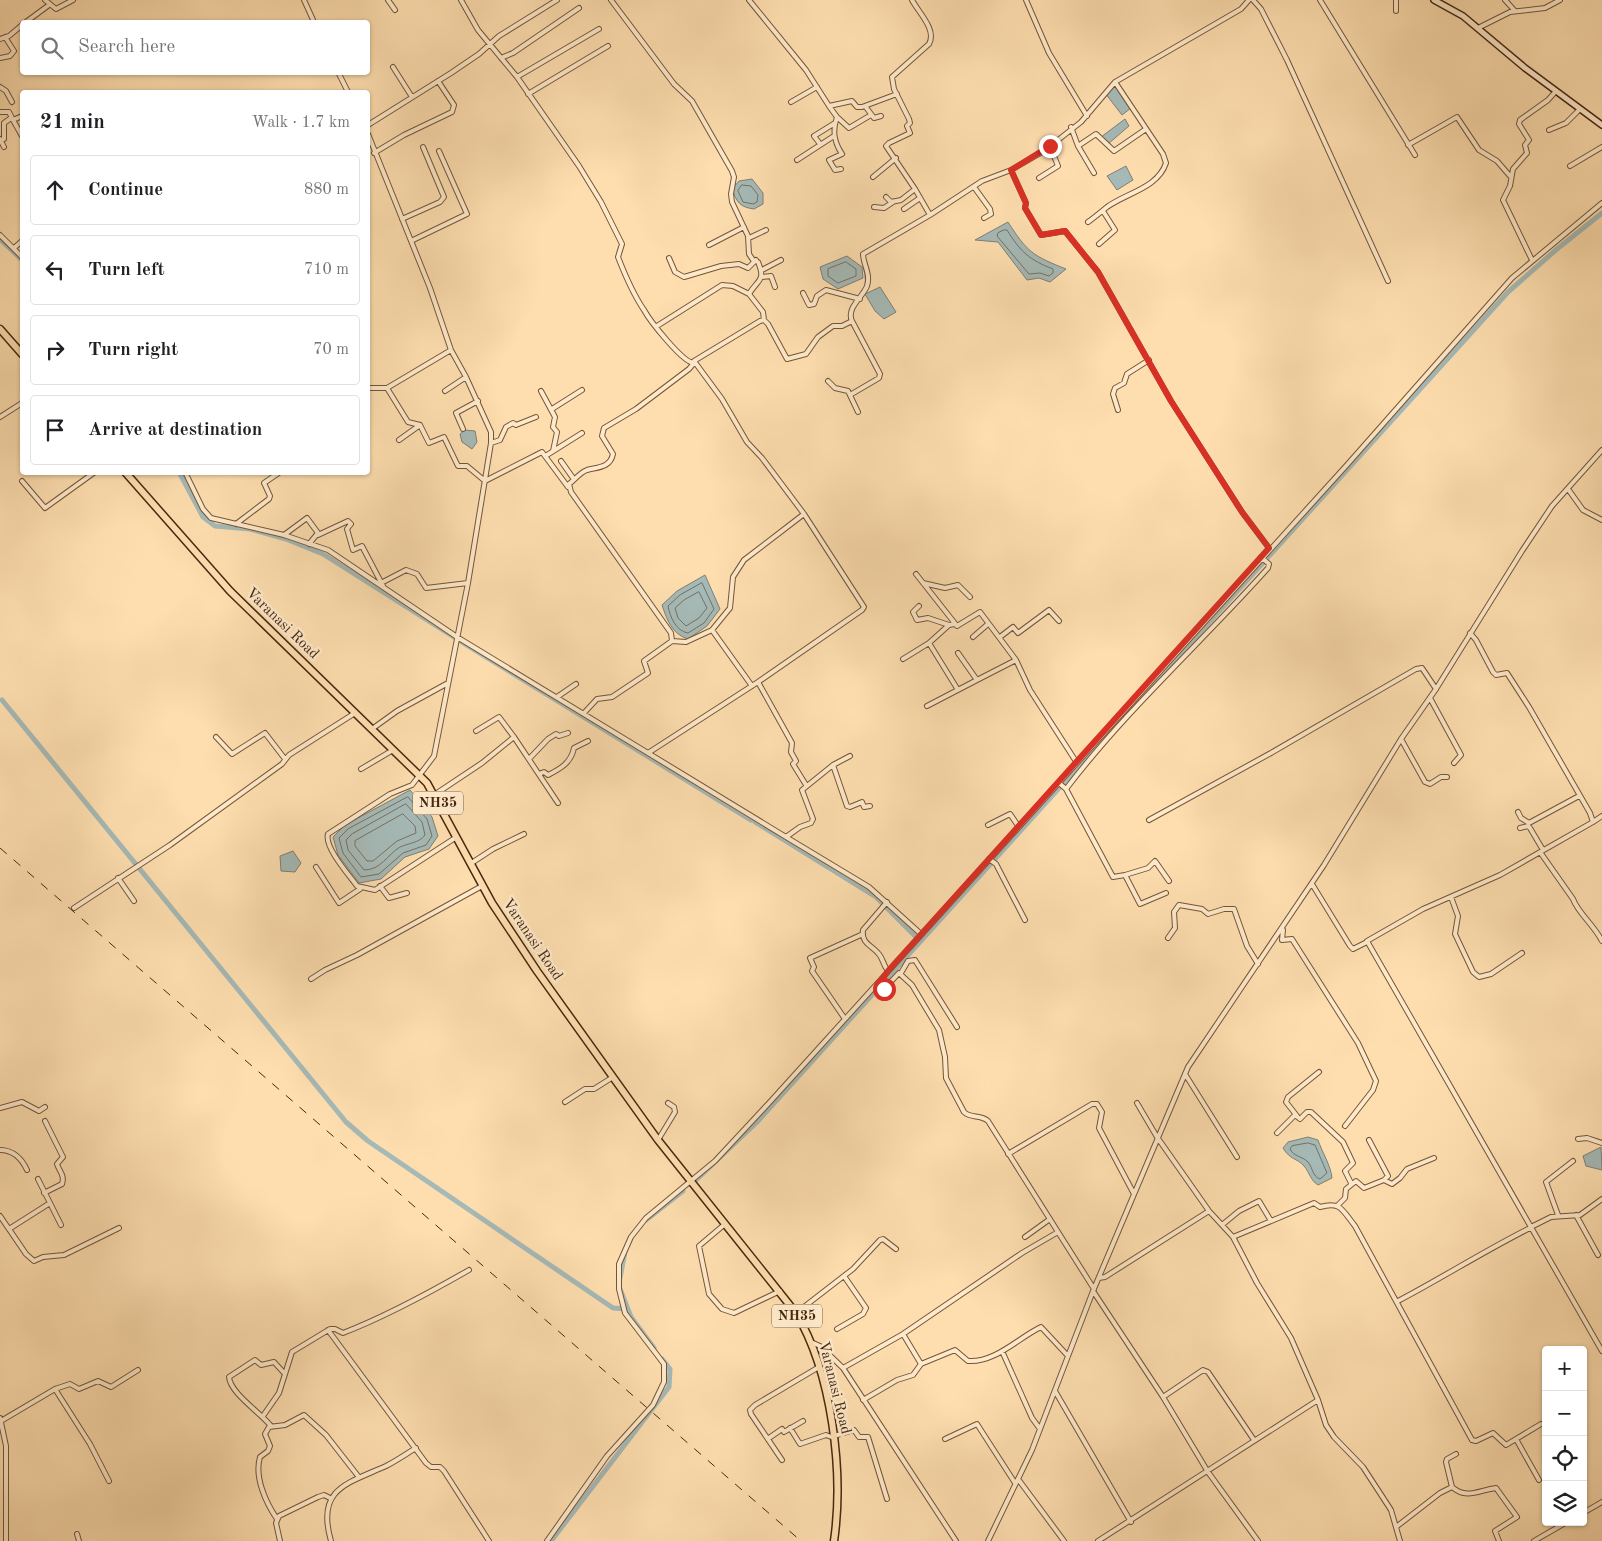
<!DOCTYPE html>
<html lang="en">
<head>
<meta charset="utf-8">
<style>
	body { margin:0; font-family:"Old Standard TT",serif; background:#f6f6f6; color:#202124 }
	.controls { position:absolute; right:15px; bottom:15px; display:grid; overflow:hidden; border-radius:5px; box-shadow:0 1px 4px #0004 }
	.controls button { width:45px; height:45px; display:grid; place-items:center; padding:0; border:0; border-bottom:1px solid #e0e0e0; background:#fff; color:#202124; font:25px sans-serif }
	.stop { position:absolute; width:15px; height:15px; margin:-11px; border:4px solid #d93025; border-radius:50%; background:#fff }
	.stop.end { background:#d93025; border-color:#fff; box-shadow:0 1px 5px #0008 }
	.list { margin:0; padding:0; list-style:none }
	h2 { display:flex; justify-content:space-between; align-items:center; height:65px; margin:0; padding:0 20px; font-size:21px }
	h2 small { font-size:16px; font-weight:400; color:#757577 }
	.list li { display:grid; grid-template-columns:32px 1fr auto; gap:15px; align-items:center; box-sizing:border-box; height:70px; margin:0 10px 10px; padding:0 10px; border:1px solid #e0e0e0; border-radius:5px }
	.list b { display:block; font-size:19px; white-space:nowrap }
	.list em { font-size:16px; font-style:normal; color:#757577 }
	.icon { flex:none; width:28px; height:28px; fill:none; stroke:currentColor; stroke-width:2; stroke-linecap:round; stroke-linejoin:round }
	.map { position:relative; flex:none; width:1602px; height:1541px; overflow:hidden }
	.search { position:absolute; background:#fff; box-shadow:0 1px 4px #0004; left:20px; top:20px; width:350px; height:55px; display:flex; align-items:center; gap:12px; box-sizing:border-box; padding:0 18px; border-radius:5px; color:#757577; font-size:19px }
	.panel { position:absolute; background:#fff; box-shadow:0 1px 4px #0004; left:20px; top:90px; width:350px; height:385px; border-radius:5px }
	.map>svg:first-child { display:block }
</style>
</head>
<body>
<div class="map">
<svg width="1602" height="1541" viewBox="0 0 1602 1541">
	<rect width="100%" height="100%" fill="#fedeaf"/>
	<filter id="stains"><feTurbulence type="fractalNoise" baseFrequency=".004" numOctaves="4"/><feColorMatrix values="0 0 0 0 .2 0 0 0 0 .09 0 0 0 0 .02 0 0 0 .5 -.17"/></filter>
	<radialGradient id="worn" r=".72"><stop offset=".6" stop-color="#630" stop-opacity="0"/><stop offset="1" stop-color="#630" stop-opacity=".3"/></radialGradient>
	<path fill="#a5b9b6" stroke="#7f7f74" d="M 1115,84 L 1131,108 L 1122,115 L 1105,93 Z
		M 1125,119 L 1129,126 L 1108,144 L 1101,137 Z
		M 1126,166 L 1133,180 L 1117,190 L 1107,176 Z
		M 752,179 L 763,193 L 763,204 L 754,209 C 740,207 737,203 732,189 L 739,181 Z
		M 1008,222 C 1027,252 1033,256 1066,269 L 1050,282 L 1039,278 L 1027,280 L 998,242 L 975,240 Z
		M 847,256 L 862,267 L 863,278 L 838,289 L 823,279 L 820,267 Z
		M 880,287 L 896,312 L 884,319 L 875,311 L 865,294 Z
		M 465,430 L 475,431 L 477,442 L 472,449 L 462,442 L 460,434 Z
		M 705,575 L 720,609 L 707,626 L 688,639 C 672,634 667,620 662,605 L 677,591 Z
		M 410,790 L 432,817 L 438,836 L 429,849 L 405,857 L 381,879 L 359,883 L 338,855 L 333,837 L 345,825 Z
		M 293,851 L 301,863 L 295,872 L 281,871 L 280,856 Z
		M 1308,1137 L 1318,1140 C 1322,1152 1331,1166 1332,1178 L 1318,1185 C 1310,1180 1310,1173 1304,1166 C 1297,1158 1290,1160 1283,1148 L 1288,1142 Z
		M 1601,1147 L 1602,1170 L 1586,1166 L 1583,1156 Z"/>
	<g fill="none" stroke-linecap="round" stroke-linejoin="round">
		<path stroke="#767063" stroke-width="1" d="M 742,185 L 751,186 L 758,195 L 757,202 L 753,204 L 743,202 L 738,191 Z
			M 1004,230 L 1007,230 C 1020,251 1029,260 1053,269 L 1053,273 L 1049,276 L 1040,273 L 1029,274 L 997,236 L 998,233 Z
			M 846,262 L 856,269 L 856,276 L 838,283 L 828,276 L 828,269 Z
			M 702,583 L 714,609 L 704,623 L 688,633 C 676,631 670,617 668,606 L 680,595 Z
			M 699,592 L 707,608 L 699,618 L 686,626 L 678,618 L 675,608 L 684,600 Z
			M 408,797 L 427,819 L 432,836 L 426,845 L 403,853 L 379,874 L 361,877 L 343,853 L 339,838 L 348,829 Z
			M 406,804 L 422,822 L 425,835 C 419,843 409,843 400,847 C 387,855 381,870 364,870 L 348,850 L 346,840 L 352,834 Z
			M 403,814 L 415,826 L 416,833 L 397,841 L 373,861 L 367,861 L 355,846 L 355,841 Z
			M 1308,1143 L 1315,1145 L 1327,1173 L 1320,1179 C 1312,1176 1313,1168 1308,1162 C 1302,1156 1294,1157 1290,1149 L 1292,1146 Z"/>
		<path stroke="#a5b9b6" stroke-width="5" d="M 0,239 L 22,260
			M 179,472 L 203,517 L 215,526 L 250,529 L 286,539 L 323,554 L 468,646 L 751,820
			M 2,700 L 346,1122 L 368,1141 L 613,1308 L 628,1309
			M 755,822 L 876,897 L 920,941
			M 695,1181 L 757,1122 L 1508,292 L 1557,249 L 1602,213
			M 646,1220 L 683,1191
			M 620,1278 L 625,1252
			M 620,1289 L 631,1317 L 654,1348
			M 551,1541 L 669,1387 L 670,1369 L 662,1359"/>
		<defs>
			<path id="street" d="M 45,0 L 56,9 L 73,0
				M 304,0 L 314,22
				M 388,0 L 395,10
				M 461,0 L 478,30 L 517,77 L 579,166 L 601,202 L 622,244 L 618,257 C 625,275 633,294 644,310 C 650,321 683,363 694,363 L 689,369 L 636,409 L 604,428 L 602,436 L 613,454 C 610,468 598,467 587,470 C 579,473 575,480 569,484 L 571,492 L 671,633 L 672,641 L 644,661 L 648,673 L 612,697 L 597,699 L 584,713
				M 611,0 L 674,84 L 692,101 L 732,171 L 734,177 L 731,194 L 732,202 L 748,236 L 749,254 L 753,260 L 758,262 C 766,281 758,279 749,294 L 763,312 L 764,320
				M 749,0 L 806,70 L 829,106 L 852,101 L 857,107 L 862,107 L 897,94
				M 912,0 C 919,13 937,30 929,44 L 892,77 L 894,89 L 909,119 L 910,123 L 907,126 L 910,133 L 889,143 L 886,146 L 915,189 L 930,215
				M 1026,0 L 1049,53 L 1087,116
				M 1253,0 L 1261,9 L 1287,60 L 1388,281
				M 1320,0 L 1415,155
				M 1505,0 L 1515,11
				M 1396,11 L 1396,0
				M 26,22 L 49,5
				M 1478,28 L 1510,12 L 1545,8 L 1560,0
				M 0,39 L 9,36 L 22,25
				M 0,58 L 10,56 L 14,51 L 5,37
				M 501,58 L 513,53 L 579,8
				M 393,67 L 412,97
				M 338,72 L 348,92
				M 517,77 L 599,29
				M 0,87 L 6,91 L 12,102
				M 528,94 L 608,46
				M 791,102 L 817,87
				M 829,106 L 837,117 C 832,131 834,142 842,154 L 829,160 L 835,170 L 841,169
				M 865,106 L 874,118 L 881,116
				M 0,112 L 9,112 L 13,120 L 22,116
				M 837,117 L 849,128 L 871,115
				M 13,120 L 22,136
				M 368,125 L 451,73 L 479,54 L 499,36 L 557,0
				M 1071,127 L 1078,146 L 1094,173
				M 1549,130 L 1566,123 L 1580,109
				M 368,134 L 430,288 L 451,350 L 466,377 L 491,432 L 491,443 L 468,583 L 434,756 L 412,785 L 390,794 L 328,834 C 324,847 349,875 357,886 L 375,890 L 455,838
				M 0,139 L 4,147
				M 4,139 L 4,123 L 11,118
				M 820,144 L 814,136 L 835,123
				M 1408,145 L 1457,117 L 1479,150 L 1497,161 L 1510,176
				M 1078,146 L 1096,134 L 1114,151 L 1146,129
				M 374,153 L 404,135 L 452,112 L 454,105 L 438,81
				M 797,160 L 834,136
				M 1570,166 L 1602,147
				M 1011,170 L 1026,203 L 1025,208 L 1041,235 L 1065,231 L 1098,272 L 1171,401 L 1242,512 L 1269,548
				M 873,177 L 896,158
				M 1039,178 L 1058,166 L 1050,146
				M 974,187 L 990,209 L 991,214 L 984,218
				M 886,197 L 891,202 L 901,200 L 915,189
				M 874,207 L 884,208 L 893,202
				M 904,209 L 920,198
				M 402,219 L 440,202 L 444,197 L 423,147
				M 1088,222 C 1095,217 1101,212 1107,207 C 1126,193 1158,188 1166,163 L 1163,154 L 1115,82
				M 0,235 L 22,257
				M 749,238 L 766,230
				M 411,241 L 467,214 L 439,151
				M 1099,244 L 1115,230 L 1103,211
				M 709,245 L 744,227
				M 14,248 L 22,241
				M 669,258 L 675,272 L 684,277 L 721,266 L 739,264 L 748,268 L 756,260
				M 1532,260 L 1503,200 L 1510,186 L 1513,169 L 1527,153 L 1525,145 L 1529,140 L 1519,124 L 1520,120 L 1548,100 L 1556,91
				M 762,270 L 781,260
				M 762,277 L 771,276 L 775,287
				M 803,293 L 809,305 L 814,304 L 817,296 L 826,290 L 860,299
				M 852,321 C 846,308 863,297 867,286 C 871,274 863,264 863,254 L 930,215 L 982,181 L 1011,170 L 1044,151 L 1081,122 L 1115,82 L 1241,9 L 1249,0
				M 657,326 L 722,285 L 733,286 L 749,294
				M 828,381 L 835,388 L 848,391 L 858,412
				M 368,388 L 387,388 L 451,350
				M 387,388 L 408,422 L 420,425 L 429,443 L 444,437 L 458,466 L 467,466 L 485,481 L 542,452 L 568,487
				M 445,391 L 466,377
				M 541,391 L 555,417 L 553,427 L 557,432 L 553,451
				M 552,409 L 582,390
				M 1118,410 L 1113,394 L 1115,388 L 1124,383 L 1127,374 L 1149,360
				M 0,417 L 22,403
				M 463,429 L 456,413 L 478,401
				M 399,440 L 420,425
				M 491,443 L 500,440 L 506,427 L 513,423 L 516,425 L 536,417
				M 547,455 L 582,433
				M 561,461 L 573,478
				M 185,472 L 203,509 L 211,518 L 284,535 L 328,550 L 457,637 L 648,753 L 758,682 L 862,610 L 864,607 L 804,514 L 762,458 L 747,442 L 722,399 L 694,361 L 760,321 L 764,320 L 768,324 L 787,359 L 806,354 L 818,337 L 833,326 L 842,326 L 852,321 L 880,374 L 879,378 L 850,395
				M 22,481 L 45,508 L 95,472
				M 1568,489 L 1583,510 L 1602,520
				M 236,524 L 269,499 L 270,496 L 264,483 L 280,472
				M 284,535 L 307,518 L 318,533 L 309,544
				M 318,535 L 348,521 L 351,524 L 347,529 L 353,550 L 362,546 L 383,586
				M 916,574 L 957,626 L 980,612 L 1016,660 L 1030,690 L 1077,763
				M 381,583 L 406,570 L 417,574 L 426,588 L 468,583
				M 923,583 L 945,588 L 958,585 L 970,597
				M 919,606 L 913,612 L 917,620 L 928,618 L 949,625
				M 712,630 L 730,608 L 733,577 L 744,560 L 804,514
				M 1470,633 L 1476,640 L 1493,672 L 1496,675 L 1507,673 L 1529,707 L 1590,813 L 1593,822 L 1500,875 L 1423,909 L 1367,941 L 1602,1351
				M 973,637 L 988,624
				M 1000,637 L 1013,627 L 1018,633 L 1049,610 L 1059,621
				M 672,641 L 686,642 L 712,630 L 752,686
				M 929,643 L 958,690
				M 958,653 L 977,680 L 1016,660
				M 903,659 L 929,643 L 949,625 L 955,624
				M 758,682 L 792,743 L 791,752 L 796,761 L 793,764 L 806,785
				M 557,697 L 576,684
				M 1430,698 L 1461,755 L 1454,763
				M 927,706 L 977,680
				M 372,729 L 397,711 L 448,683
				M 476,731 L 499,717 L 514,737
				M 216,737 L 232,754 L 265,733 L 285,759
				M 1401,739 L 1425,782 L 1430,784 L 1441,777 L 1447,777
				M 648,753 L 786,837 L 800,827 L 811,823 L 813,819 L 802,790 L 833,765 L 850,756
				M 529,759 L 548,739 L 556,734 L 559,736 L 568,733
				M 833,765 L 847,806 L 850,807 L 862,802 L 864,807 L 870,806
				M 361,769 L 393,750
				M 539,774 L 544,772 L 548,775 C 560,769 571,763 574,748 L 588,741
				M 1059,783 L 1066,789 L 1113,877 L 1125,875 L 1140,904 L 1166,893
				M 1066,789 C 1127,709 1202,642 1268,568 L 1269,564 L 1261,557
				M 434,795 L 482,763 L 514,737 L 558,803
				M 1518,812 L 1521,818 L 1529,823 L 1579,796
				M 1149,820 L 1271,753 L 1416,669 L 1422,668 L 1436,689
				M 1593,822 L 1602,816
				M 988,825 L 1010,814 L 1019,827
				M 1520,828 L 1528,826 L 1530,828 L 1543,850
				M 786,837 L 869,887 L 921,934
				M 1540,852 L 1573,899 C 1578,913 1594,925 1602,941
				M 989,859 L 996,864 L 1025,920
				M 470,864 L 493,849 L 524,834
				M 316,867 L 339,903 L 360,889
				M 1125,875 L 1148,868 L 1155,861 L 1169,881
				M 118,878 L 134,901
				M 1312,884 L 1350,946 L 1353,949 L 1367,942
				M 380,886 L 389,898 L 407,893
				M 1451,897 L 1458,916 L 1455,934 L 1473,972 L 1479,977 L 1491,974 L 1522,953
				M 887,902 L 863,930 C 861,943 871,945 878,953 C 883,958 883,965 888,971
				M 74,908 L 170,845 L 282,764 L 289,755 L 355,713
				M 1283,930 L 1282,940 L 1292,939 L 1358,1043 L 1376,1081 L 1373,1090 L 1345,1126
				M 1168,938 L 1175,928 L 1174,912 L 1179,905 L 1202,909 L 1208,914 L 1224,909 L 1234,909 L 1247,946 L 1258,964
				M 901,973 L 908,961 L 915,960 L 957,1027
				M 311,979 L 325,970 L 357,955 L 482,886
				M 878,984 L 884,989 L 899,973 L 912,985 L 939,1030 L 945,1057 L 946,1078 L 964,1112 C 971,1119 980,1114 988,1121 L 1094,1289
				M 845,1019 L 812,971 L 814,967 L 810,958 L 863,934
				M 1185,1074 L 1237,1157
				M 565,1102 L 585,1089 L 594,1089 L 613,1077
				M 1137,1103 L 1157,1137 L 1209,1211 L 1233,1237 L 1257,1283 L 1291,1338 L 1318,1400
				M 0,1108 L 22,1102 L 39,1111 L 45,1107
				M 1297,1116 L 1286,1102 L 1288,1097 L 1319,1072
				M 1277,1133 L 1295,1115 L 1300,1119 L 1307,1112 L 1311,1112 L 1343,1142 L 1353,1163 L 1345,1171 L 1351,1183
				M 1578,1139 L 1587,1138 L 1602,1143
				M 658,1140 L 675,1112 L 674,1107 L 668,1103
				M 1369,1140 L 1388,1176 L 1384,1180
				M 0,1150 C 13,1150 22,1159 27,1170
				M 1008,1154 L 1092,1104 L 1097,1104 L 1102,1112 L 1099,1128 L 1134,1194
				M 38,1179 L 61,1225
				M 44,1193 L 62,1184 C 65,1175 59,1171 57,1164 L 63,1157 L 45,1121
				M 1338,1205 L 1345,1198 L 1346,1189 L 1356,1181 L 1364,1188 L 1384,1180 L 1392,1184 L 1400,1178 L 1407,1169 L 1434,1158
				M 1558,1215 L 1546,1182 L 1573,1161
				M 1576,1215 L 1598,1255
				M 0,1216 L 26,1254 L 34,1261 L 43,1257 L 64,1255 L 119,1228
				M 725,1224 L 699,1246 L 709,1294 L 722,1309 L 734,1313 L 780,1291
				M 1222,1225 L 1239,1211 L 1259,1201 L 1271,1221
				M 1531,1227 L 1551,1217 L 1580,1215 L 1602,1199
				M 9,1229 L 50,1203
				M 1025,1237 L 1050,1219
				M 1233,1237 L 1314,1203 L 1320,1207 C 1341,1201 1342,1210 1355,1226 L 1472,1440 L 1476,1441 L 1493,1433 L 1506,1445 L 1541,1424
				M 1099,1278 L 1105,1277 L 1209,1211
				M 1093,1291 L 1163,1397 L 1208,1472 L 1258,1541
				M 1398,1301 C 1442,1278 1484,1251 1530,1228
				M 796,1313 L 853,1269 L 880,1240 L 883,1239 L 896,1249
				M 837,1329 L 863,1314 L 866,1308 L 844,1276
				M 328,1330 L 426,1463 L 431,1467 L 440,1467 L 444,1471 L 489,1541
				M 903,1334 L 921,1364 L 955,1350 L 968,1361 C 995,1363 1018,1338 1041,1327 L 1068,1356
				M 811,1342 L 820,1346 L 843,1368 L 956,1541
				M 1002,1351 L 1032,1418 L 1040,1429
				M 843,1368 L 903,1334 L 1022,1253 L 1058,1232
				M 55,1389 L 70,1384 L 79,1389 L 98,1381 L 111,1387 L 138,1370
				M 1055,1391 L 1131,1522
				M 1163,1397 L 1203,1370 L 1208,1372 L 1254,1440
				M 863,1400 L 897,1380 L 913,1375 L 921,1364
				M 263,1416 L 279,1393 L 292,1352 L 330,1329 L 335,1329 L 343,1333 C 387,1316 429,1293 469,1270
				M 0,1418 L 6,1446 L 6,1541
				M 1,1421 L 55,1389 L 90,1444 L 109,1481
				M 271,1426 C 261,1413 230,1393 229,1377 L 255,1360 L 261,1365 L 274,1362 L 285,1374
				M 790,1428 L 800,1444 L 826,1435 L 834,1438
				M 834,1436 L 854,1430 L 859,1437 L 868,1437 L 887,1499
				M 769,1438 L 782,1429 L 784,1432 L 803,1421
				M 945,1439 L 977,1424 L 1015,1483
				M 1516,1439 L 1539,1480
				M 782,1460 L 751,1414 L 750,1410 L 755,1405 L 819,1367
				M 1018,1479 L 1064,1541
				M 1452,1487 L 1446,1462 L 1447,1459 L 1456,1454
				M 1583,1513 L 1602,1502
				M 277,1519 C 266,1503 254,1477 260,1457 L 268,1451 L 270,1446 L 265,1434 L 269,1427 L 285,1425 L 304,1415 L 326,1435 L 358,1476
				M 1396,1527 L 1440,1493 L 1452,1487 C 1467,1500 1479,1490 1496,1488 L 1517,1517 L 1495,1531 L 1499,1541
				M 77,1534 L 79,1541
				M 280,1541 L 276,1523 L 279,1516 L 318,1497 L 324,1495 L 330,1498
				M 331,1541 C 316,1489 346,1484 386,1466 C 396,1461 406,1454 416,1448
				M 547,1541 L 607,1456 L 653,1405 L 664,1382 L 664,1364 L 625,1313 L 619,1289 L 619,1264 L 631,1237 L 646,1218 L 715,1161 L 769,1103 L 1346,466 L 1512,278 L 1602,203
				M 988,1541 L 1032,1450 L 1093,1291 L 1188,1067 L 1324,865 L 1401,739 L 1436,689 L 1522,551 L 1552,506 L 1602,450
				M 1098,1541 L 1318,1400 L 1326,1425 L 1334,1437 L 1363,1467 L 1391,1510 L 1400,1541
				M 1534,1541 L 1567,1522"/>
			<path id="secondary" d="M 1434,0 L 1463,16 L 1525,68 L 1602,125"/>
			<path id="highway" d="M 0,329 L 22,354
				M 125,472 L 230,591 L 427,783 L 492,903 L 537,971 L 658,1140 L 796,1313 C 832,1373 844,1472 834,1541"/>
		</defs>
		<use href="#street" stroke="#755538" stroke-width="6"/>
		<use href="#secondary" stroke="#472710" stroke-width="8"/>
		<use href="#highway" stroke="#472710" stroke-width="9"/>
		<use href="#street" stroke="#feeacb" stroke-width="4"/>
		<use href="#secondary" stroke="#feeacb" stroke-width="5"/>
		<use href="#highway" stroke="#fedeaf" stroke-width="6"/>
		<path stroke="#472710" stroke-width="1" stroke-dasharray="9 9" stroke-linecap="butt" d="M 0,848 L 801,1541"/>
	</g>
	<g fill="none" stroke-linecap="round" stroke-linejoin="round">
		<path stroke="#d93025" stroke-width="6" d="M 884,989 L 878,984 L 888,971 L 1269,548 L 1242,512 L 1171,401 L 1098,272 L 1065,231 L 1041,235 L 1025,208 L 1026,203 L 1011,170 L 1050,146"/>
	</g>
	<g text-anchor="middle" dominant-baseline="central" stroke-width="5" stroke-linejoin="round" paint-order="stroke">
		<g fill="#feeacb" stroke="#7e6248" stroke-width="1">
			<rect x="413" y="791.5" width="50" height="23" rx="4"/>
			<rect x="772" y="1304.5" width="50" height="23" rx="4"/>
		</g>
		<g font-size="14" font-weight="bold" fill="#472710">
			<text x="438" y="803">NH35</text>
			<text x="797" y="1316">NH35</text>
		</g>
		<g font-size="15" fill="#472710" stroke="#feeacb">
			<text transform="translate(282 624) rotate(44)">Varanasi Road</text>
			<text transform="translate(532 940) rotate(56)">Varanasi Road</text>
			<text transform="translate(834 1388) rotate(76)">Varanasi Road</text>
		</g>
	</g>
	<rect width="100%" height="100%" filter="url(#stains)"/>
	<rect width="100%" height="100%" fill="url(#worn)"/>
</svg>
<div class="controls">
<button>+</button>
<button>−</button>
<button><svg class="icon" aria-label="locate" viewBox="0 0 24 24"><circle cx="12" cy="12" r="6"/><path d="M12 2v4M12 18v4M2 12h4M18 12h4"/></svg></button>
<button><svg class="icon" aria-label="layers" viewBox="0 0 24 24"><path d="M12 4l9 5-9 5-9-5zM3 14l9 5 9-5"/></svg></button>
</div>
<div class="stop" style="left:884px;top:989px"></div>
<div class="stop end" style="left:1050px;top:146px"></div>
<div class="search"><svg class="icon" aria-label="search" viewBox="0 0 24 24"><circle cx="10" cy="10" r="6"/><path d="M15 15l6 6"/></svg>Search here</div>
<section class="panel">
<h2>21 min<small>Walk · 1.7 km</small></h2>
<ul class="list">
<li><svg class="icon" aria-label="ahead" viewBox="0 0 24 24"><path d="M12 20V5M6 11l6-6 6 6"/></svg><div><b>Continue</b></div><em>880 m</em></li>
<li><svg class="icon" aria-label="left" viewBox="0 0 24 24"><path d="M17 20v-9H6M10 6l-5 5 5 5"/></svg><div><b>Turn left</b></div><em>710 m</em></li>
<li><svg class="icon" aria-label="right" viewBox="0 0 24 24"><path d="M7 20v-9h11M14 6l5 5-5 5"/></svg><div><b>Turn right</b></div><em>70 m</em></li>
<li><svg class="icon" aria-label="arrive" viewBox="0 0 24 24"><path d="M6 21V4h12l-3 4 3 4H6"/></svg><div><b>Arrive at destination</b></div></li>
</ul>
</section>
</div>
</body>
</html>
